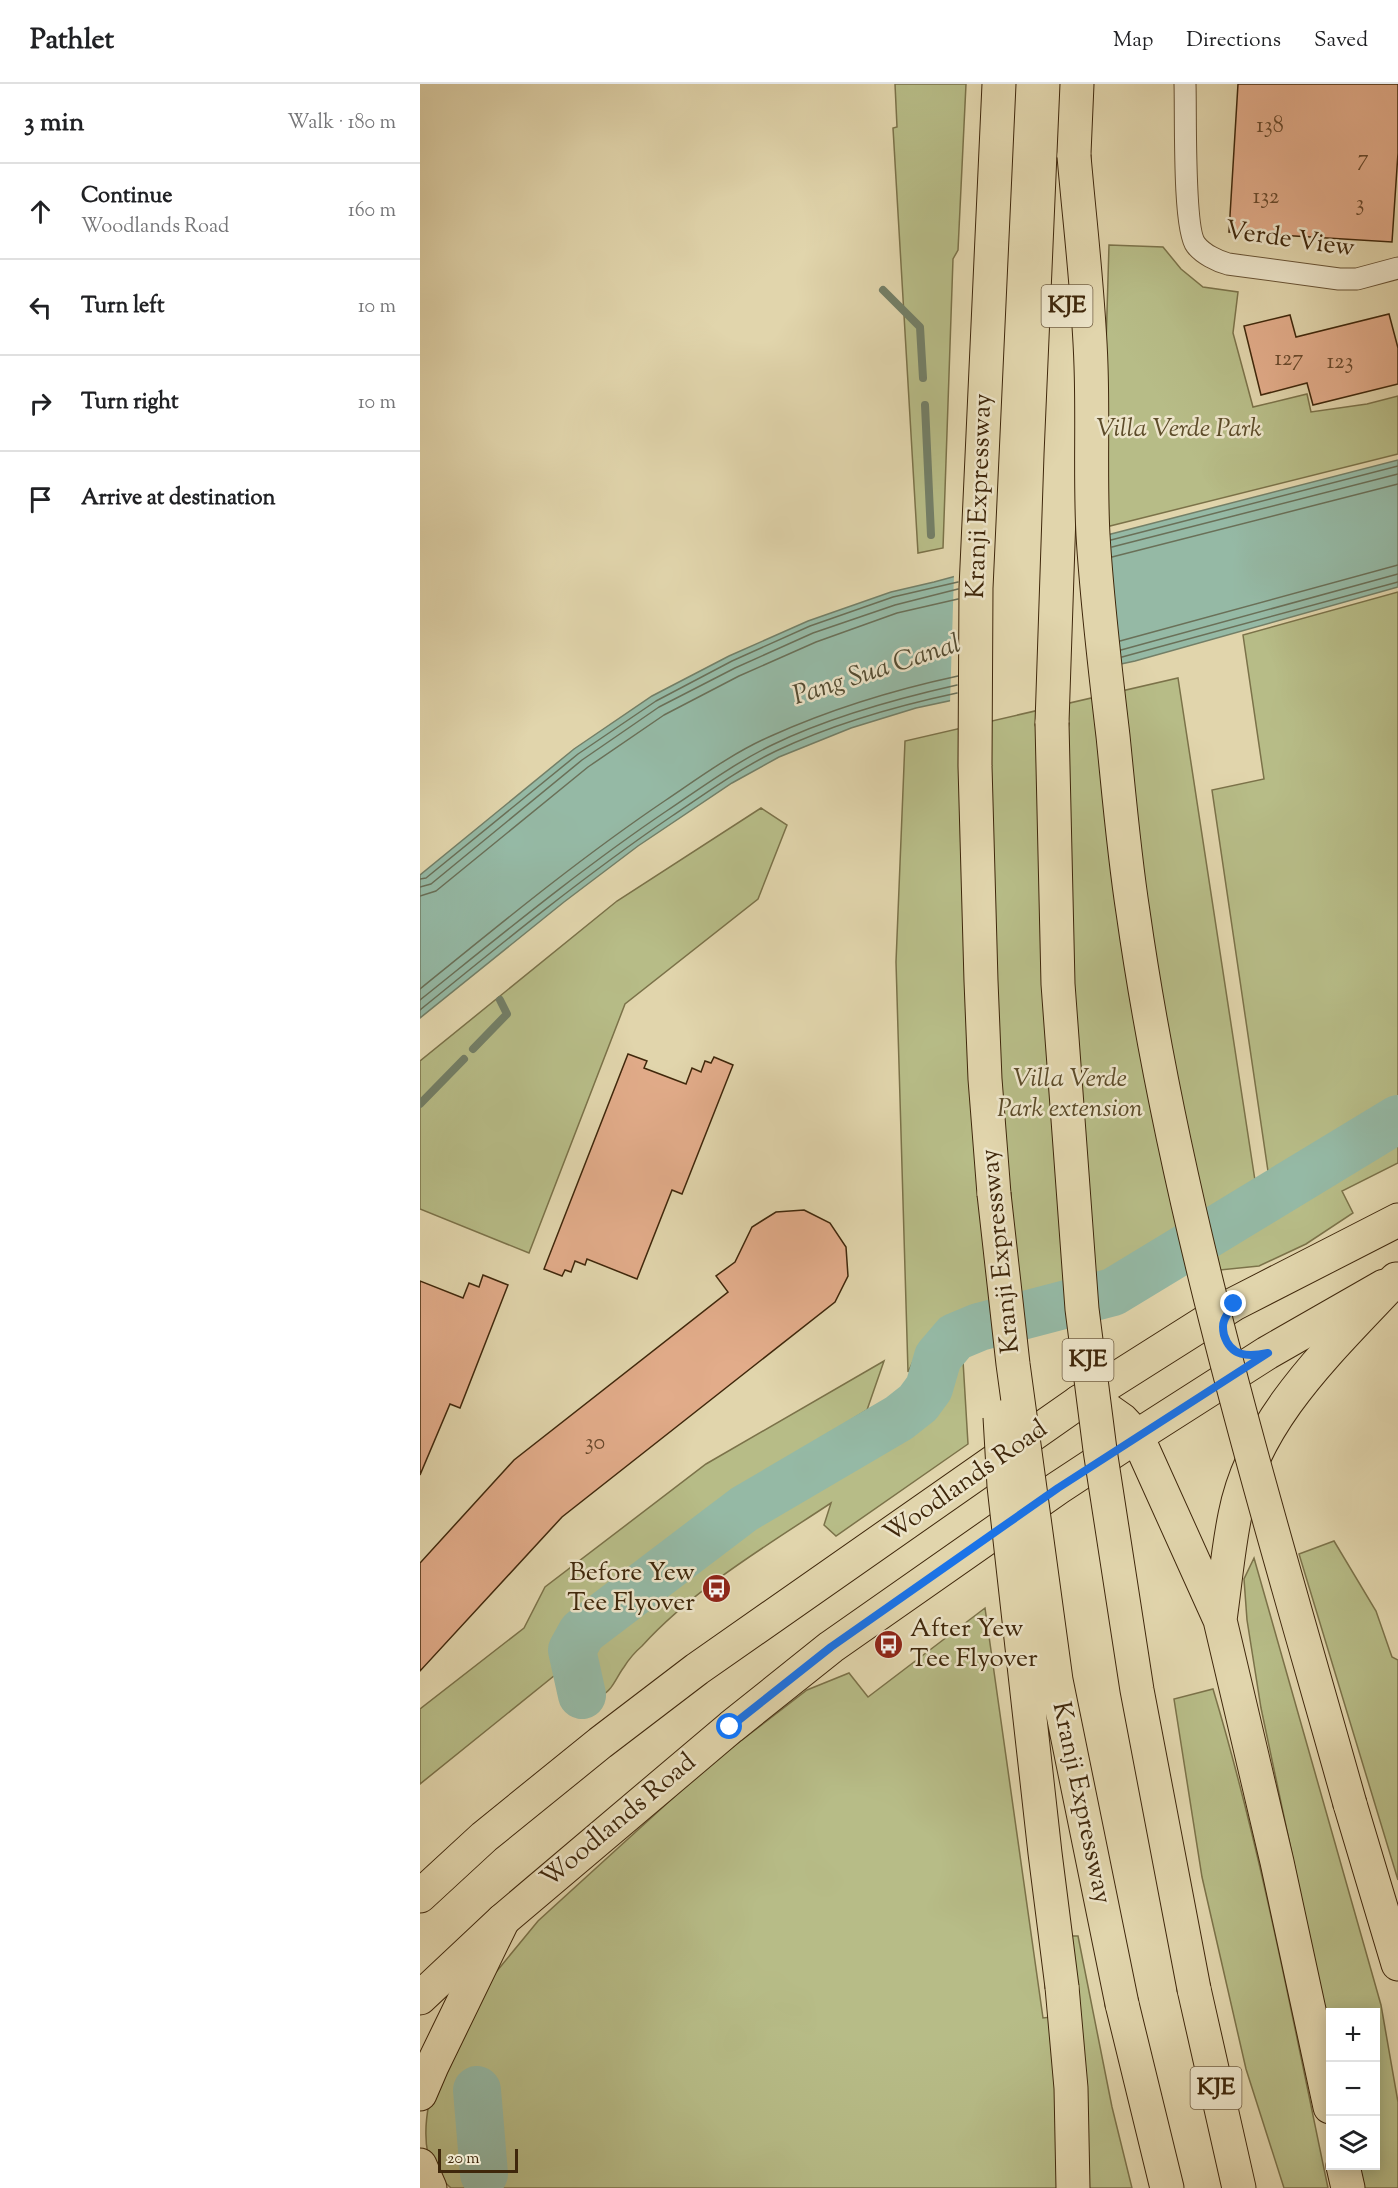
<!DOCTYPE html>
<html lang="en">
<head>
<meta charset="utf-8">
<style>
	body { margin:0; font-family:"Sorts Mill Goudy",serif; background:#f6f6f6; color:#202124 }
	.controls { position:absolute; right:18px; bottom:18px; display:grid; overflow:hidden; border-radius:0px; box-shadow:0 3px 15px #0003 }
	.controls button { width:54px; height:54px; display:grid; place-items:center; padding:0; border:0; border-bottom:2px solid #e0e0e0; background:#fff; color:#202124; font:30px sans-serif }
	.scale { position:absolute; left:18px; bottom:15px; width:80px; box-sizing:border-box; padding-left:6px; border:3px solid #3f270b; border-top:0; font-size:16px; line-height:21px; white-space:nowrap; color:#3f270b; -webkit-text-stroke:4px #ece4c9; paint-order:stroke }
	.stop { position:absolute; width:18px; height:18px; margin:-14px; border:4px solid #1a73e8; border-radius:50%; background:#fff }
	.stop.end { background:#1a73e8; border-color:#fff; box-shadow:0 2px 6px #0008 }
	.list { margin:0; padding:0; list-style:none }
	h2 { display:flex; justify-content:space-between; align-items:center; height:78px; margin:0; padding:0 24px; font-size:26px }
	h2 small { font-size:20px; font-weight:400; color:#757577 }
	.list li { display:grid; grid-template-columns:39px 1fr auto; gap:18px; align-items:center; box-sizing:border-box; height:96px; padding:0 24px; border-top:2px solid #e0e0e0 }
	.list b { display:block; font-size:22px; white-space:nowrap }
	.list p { margin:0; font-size:20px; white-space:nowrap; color:#757577 }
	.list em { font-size:20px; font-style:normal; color:#757577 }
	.icon { flex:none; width:33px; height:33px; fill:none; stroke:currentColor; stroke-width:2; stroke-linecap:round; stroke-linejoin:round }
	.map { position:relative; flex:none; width:978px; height:2104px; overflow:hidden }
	header { display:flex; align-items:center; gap:36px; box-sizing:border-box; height:84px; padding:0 30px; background:#fff; border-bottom:2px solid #e0e0e0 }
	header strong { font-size:28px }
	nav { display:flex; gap:33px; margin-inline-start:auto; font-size:21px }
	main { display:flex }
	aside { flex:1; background:#fff }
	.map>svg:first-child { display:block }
</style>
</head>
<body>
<header>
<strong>Pathlet</strong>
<nav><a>Map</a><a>Directions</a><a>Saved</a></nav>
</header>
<main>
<aside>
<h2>3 min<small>Walk · 180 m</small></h2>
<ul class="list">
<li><svg class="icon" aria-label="ahead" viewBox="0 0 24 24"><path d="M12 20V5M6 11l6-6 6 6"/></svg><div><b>Continue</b><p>Woodlands Road</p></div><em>160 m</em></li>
<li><svg class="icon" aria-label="left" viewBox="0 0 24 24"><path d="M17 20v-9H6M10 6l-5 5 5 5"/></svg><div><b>Turn left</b></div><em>10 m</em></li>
<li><svg class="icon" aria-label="right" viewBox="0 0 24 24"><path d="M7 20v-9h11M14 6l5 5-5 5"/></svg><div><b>Turn right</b></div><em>10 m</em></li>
<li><svg class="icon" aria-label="arrive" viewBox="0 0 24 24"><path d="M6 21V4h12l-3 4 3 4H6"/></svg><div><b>Arrive at destination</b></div></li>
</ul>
</aside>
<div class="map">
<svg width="978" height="2104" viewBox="0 0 978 2104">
	<rect width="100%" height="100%" fill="#e1d5ac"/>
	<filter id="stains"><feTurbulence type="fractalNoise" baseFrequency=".00333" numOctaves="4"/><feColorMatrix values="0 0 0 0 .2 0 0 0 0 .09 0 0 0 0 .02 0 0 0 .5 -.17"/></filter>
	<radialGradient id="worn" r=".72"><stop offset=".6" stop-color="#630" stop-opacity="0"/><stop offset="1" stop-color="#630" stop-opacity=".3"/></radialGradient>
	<path fill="#b7bc87" stroke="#7b7249" stroke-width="1.5" d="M 475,0 L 546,0 L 538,166 L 533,175 L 523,464 L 498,469 L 473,44 L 477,43 Z
		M 689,161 L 743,163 L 761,185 L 783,203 L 818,208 L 813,249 L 833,323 L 887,310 L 891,328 L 947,320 L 978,312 L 978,370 L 686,443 L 683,362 Z
		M 978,508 L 978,1015 L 849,1094 L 792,706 L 844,695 L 823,551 Z
		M 758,594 L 836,1103 L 699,1186 L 685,1192 L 546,1226 L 516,1242 L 502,1259 L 488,1288 L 476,878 L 485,657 Z
		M 341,724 L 367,741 L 338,815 L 205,920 L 109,1169 L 0,1125 L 0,977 L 197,817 Z
		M 978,1048 L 978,1079 L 922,1107 L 933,1129 L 886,1160 L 839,1182 L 800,1186 L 794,1157 Z
		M 542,1260 L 548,1360 L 416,1452 L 404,1441 L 411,1419 C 346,1462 275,1504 222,1562 C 215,1568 209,1575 204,1583 C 197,1592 192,1607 182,1611 L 173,1577 L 171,1559 L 180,1543 L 330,1433 L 485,1341 L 508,1324 L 518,1306 L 529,1276 Z
		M 464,1277 L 447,1326 L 305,1415 L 157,1528 L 136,1564 L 140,1587 L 0,1700 L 0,1625 L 104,1544 L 125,1503 L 286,1380 Z
		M 914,1457 L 956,1527 L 972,1573 L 978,1576 L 978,1796 L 879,1470 Z
		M 834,1474 L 961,1921 L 978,2018 L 978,2104 L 943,2104 L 939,2082 L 956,2082 L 956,1928 L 910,1928 L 910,1950 L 841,1624 L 827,1536 L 824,1495 Z
		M 565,1524 L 623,1934 L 657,1930 L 649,1852 L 658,1852 L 692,2023 L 712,2104 L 31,2104 C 26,2099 18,2093 14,2086 C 3,2066 5,2040 9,2019 L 72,1893 L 118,1837 L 288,1682 L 387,1606 L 429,1589 L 448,1613 Z
		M 793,1605 C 842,1769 873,1937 908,2104 L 864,2104 L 826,1985 L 782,1793 L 754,1615 Z"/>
	<path fill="#95b9a5" stroke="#737f67" stroke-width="1.5" d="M 978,376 L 978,503 L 715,577 L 496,624 L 431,644 L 359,673 L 312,699 L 218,762 L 144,818 L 0,934 L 0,791 L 154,665 L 232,612 L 309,572 L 388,537 L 471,508 L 514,498 L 691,450 Z"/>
	<path fill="#e1d5ac" d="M 684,448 L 696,584 L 530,620 L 534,489 Z"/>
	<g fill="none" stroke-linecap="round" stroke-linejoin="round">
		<path stroke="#6a7058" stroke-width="1.5" d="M 691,456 L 978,382
			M 692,463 L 978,390
			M 692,473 L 978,400
			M 700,557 L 978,481
			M 701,566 L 978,490
			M 702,573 L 978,498
			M 0,795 L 6,794 L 158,670 L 236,617 L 312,577 L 390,542 L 473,513 L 538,498
			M 0,803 L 11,800 L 162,676 L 239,623 L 315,584 L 393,549 L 475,521 L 538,505
			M 0,812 L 16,807 L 168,683 L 244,631 L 319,592 L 396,558 L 477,529 L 538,515
			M 0,905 C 80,840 160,774 246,716 C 280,693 314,668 351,652 C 411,625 473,606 538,592
			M 0,916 C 81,851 162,784 248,726 C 282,703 315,679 352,661 C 409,633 475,615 537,601
			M 0,926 C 82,859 164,792 252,732 C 286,709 319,685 356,667 C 413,640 476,622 537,609"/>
		<path stroke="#737f67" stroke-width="8" d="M 463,206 L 500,243 L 503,294
			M 505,321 L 511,451
			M 53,965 L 87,930 L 80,916
			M 0,1020 L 44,975"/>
		<path stroke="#95b9a5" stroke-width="48" d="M 162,1611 L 152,1566 L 162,1548 L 324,1425 L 479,1334 L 498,1319 L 509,1304 L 518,1273 L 535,1253 L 559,1243 L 693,1208 L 978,1035
			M 57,2006 L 64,2090"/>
	</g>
	<path fill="#e2ac8a" stroke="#3f270b" stroke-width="1.5" d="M 818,0 L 978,0 L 978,69 L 972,158 L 809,148 Z
		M 969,230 L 978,264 L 978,300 L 893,321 L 887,299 L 841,311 L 824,242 L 870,231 L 876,253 Z
		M 208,970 L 227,977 L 224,984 L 266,1000 L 272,984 L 281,988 L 285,977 L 291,979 L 294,973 L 313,981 L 262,1110 L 252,1106 L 217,1195 L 167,1175 L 165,1181 L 155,1177 L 151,1188 L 145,1186 L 142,1192 L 124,1185 Z
		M 384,1126 L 410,1139 L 426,1163 L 428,1192 L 415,1218 L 142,1433 L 0,1587 L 0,1479 L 94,1376 L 308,1208 L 296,1192 L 315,1178 L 332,1143 L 356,1128 Z
		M 63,1191 L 88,1201 L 40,1324 L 30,1320 L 0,1391 L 0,1197 L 43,1214 L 49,1199 L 59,1203 Z"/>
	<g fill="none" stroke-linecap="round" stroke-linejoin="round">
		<defs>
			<path id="minor" d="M 765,0 C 766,28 763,145 776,161 C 783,170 797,177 808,180 L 919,195 L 937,195 L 978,184"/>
			<path id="primary" d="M 0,1812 L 64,1753 L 180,1659 L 277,1585 L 659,1318 L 814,1220 L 978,1136
				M 0,1914 L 83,1836 L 311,1643 L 411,1563 L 638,1404 L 717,1352 L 847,1269 L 964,1202"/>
			<path id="motorway" d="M 632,639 L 641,371 L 657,0
				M 574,1110 L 565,995 L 561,897 L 555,682 L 556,504 L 579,0
				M 659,1318 L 685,1324 L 702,1336 L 717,1352 L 800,1536 L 857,1778 L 910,2023
				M 800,1536 C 805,1501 808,1465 815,1431 C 834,1334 911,1265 976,1195
				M 930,1720 L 978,1880
				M 642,1903 L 651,2004 L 653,2104
				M 774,1905 L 819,2104
				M 702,1920 L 747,2104
				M 0,2010 L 12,1982 L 83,1836
				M 0,2081 L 10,2104
				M 923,2082 L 928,2104"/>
		</defs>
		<use href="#minor" stroke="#685233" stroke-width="23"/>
		<use href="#primary" stroke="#3f270b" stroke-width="35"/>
		<use href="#motorway" stroke="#3f270b" stroke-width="35"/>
		<use href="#minor" stroke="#ece4c9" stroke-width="21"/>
		<use href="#primary" stroke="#e1d5ac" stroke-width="33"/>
		<use href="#motorway" stroke="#e1d5ac" stroke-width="33"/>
		<defs>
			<path id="motorway-bridge" d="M 654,72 C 660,142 669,213 671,282 C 673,339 670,395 673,451 C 677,518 685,585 693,652 C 699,711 704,770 713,828 C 756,1132 847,1425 930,1720
				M 632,639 L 638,900 L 662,1225 L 680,1366 L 717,1606 L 774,1905
				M 574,1110 L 593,1280 L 636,1596 L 702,1920
				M 580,1333 L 584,1402 L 625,1769 L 642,1903"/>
		</defs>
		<use href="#motorway-bridge" stroke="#3f270b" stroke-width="35" stroke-linecap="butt"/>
		<use href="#motorway-bridge" stroke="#e1d5ac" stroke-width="33"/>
	</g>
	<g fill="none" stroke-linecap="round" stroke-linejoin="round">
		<path stroke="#1a73e8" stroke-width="8" d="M 310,1643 L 411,1563 L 638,1404 L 848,1269 C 828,1273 811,1273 804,1251 C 803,1246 802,1242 804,1237 C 806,1231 811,1225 814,1220"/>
	</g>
	<defs>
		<symbol id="bus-disc" viewBox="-11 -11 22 22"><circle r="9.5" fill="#8f2418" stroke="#ece4c9"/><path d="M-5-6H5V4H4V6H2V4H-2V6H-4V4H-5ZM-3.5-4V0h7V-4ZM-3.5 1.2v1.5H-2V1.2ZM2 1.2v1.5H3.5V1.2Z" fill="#fff"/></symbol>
	</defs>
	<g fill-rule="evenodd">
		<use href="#bus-disc" x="280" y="1488" width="33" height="33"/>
		<use href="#bus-disc" x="452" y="1544" width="33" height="33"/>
	</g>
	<g text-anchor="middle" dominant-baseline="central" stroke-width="5" stroke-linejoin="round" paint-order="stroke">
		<g font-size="22" fill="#68482b">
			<text x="850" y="43">138</text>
			<text x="943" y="76">7</text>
			<text x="846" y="114">132</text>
			<text x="940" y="121">3</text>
			<text x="869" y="276">127</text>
			<text x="920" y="279">123</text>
			<text x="175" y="1360">30</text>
		</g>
		<g fill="#ece4c9" stroke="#736044" stroke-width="1.5">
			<rect x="621.5" y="201" width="51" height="42" rx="4.5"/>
			<rect x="642.5" y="1255" width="51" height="42" rx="4.5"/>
			<rect x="770.5" y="1983" width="51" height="42" rx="4.5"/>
		</g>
		<g font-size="24" font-weight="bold" fill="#3f270b">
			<text x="647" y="222">KJE</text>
			<text x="668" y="1276">KJE</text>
			<text x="796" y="2004">KJE</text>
		</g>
		<g font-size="26" fill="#3f270b" stroke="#ece4c9">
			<text transform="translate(870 156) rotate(8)">Verde View</text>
			<text transform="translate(560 412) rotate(-88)">Kranji Expressway</text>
			<text transform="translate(581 1167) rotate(-96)">Kranji Expressway</text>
			<text transform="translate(546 1398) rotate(-35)">Woodlands Road</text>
			<text transform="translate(661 1719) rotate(78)">Kranji Expressway</text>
			<text transform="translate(199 1737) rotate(-40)">Woodlands Road</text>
		</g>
		<g font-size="26" font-style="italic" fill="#5d4c2a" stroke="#ece4c9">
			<text x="759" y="345">Villa Verde Park</text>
			<text x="650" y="995">Villa Verde<tspan x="650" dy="30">Park extension</tspan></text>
		</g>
		<g font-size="26" fill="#3f270b" stroke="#ece4c9" text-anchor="end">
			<text x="275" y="1489">Before Yew<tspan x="275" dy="30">Tee Flyover</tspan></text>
			<text x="490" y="1545" text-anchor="start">After Yew<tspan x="490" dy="30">Tee Flyover</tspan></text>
		</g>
		<g font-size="27" font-style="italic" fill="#544c32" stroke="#ece4c9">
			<text transform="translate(457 587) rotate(-18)">Pang Sua Canal</text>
		</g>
	</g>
	<rect width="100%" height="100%" filter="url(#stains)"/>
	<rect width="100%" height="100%" fill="url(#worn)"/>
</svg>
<div class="controls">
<button>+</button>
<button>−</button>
<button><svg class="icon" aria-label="layers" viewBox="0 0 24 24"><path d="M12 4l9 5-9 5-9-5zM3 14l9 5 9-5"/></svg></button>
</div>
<div class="scale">20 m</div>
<div class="stop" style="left:310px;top:1643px"></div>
<div class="stop end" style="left:814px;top:1220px"></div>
</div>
</main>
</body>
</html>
